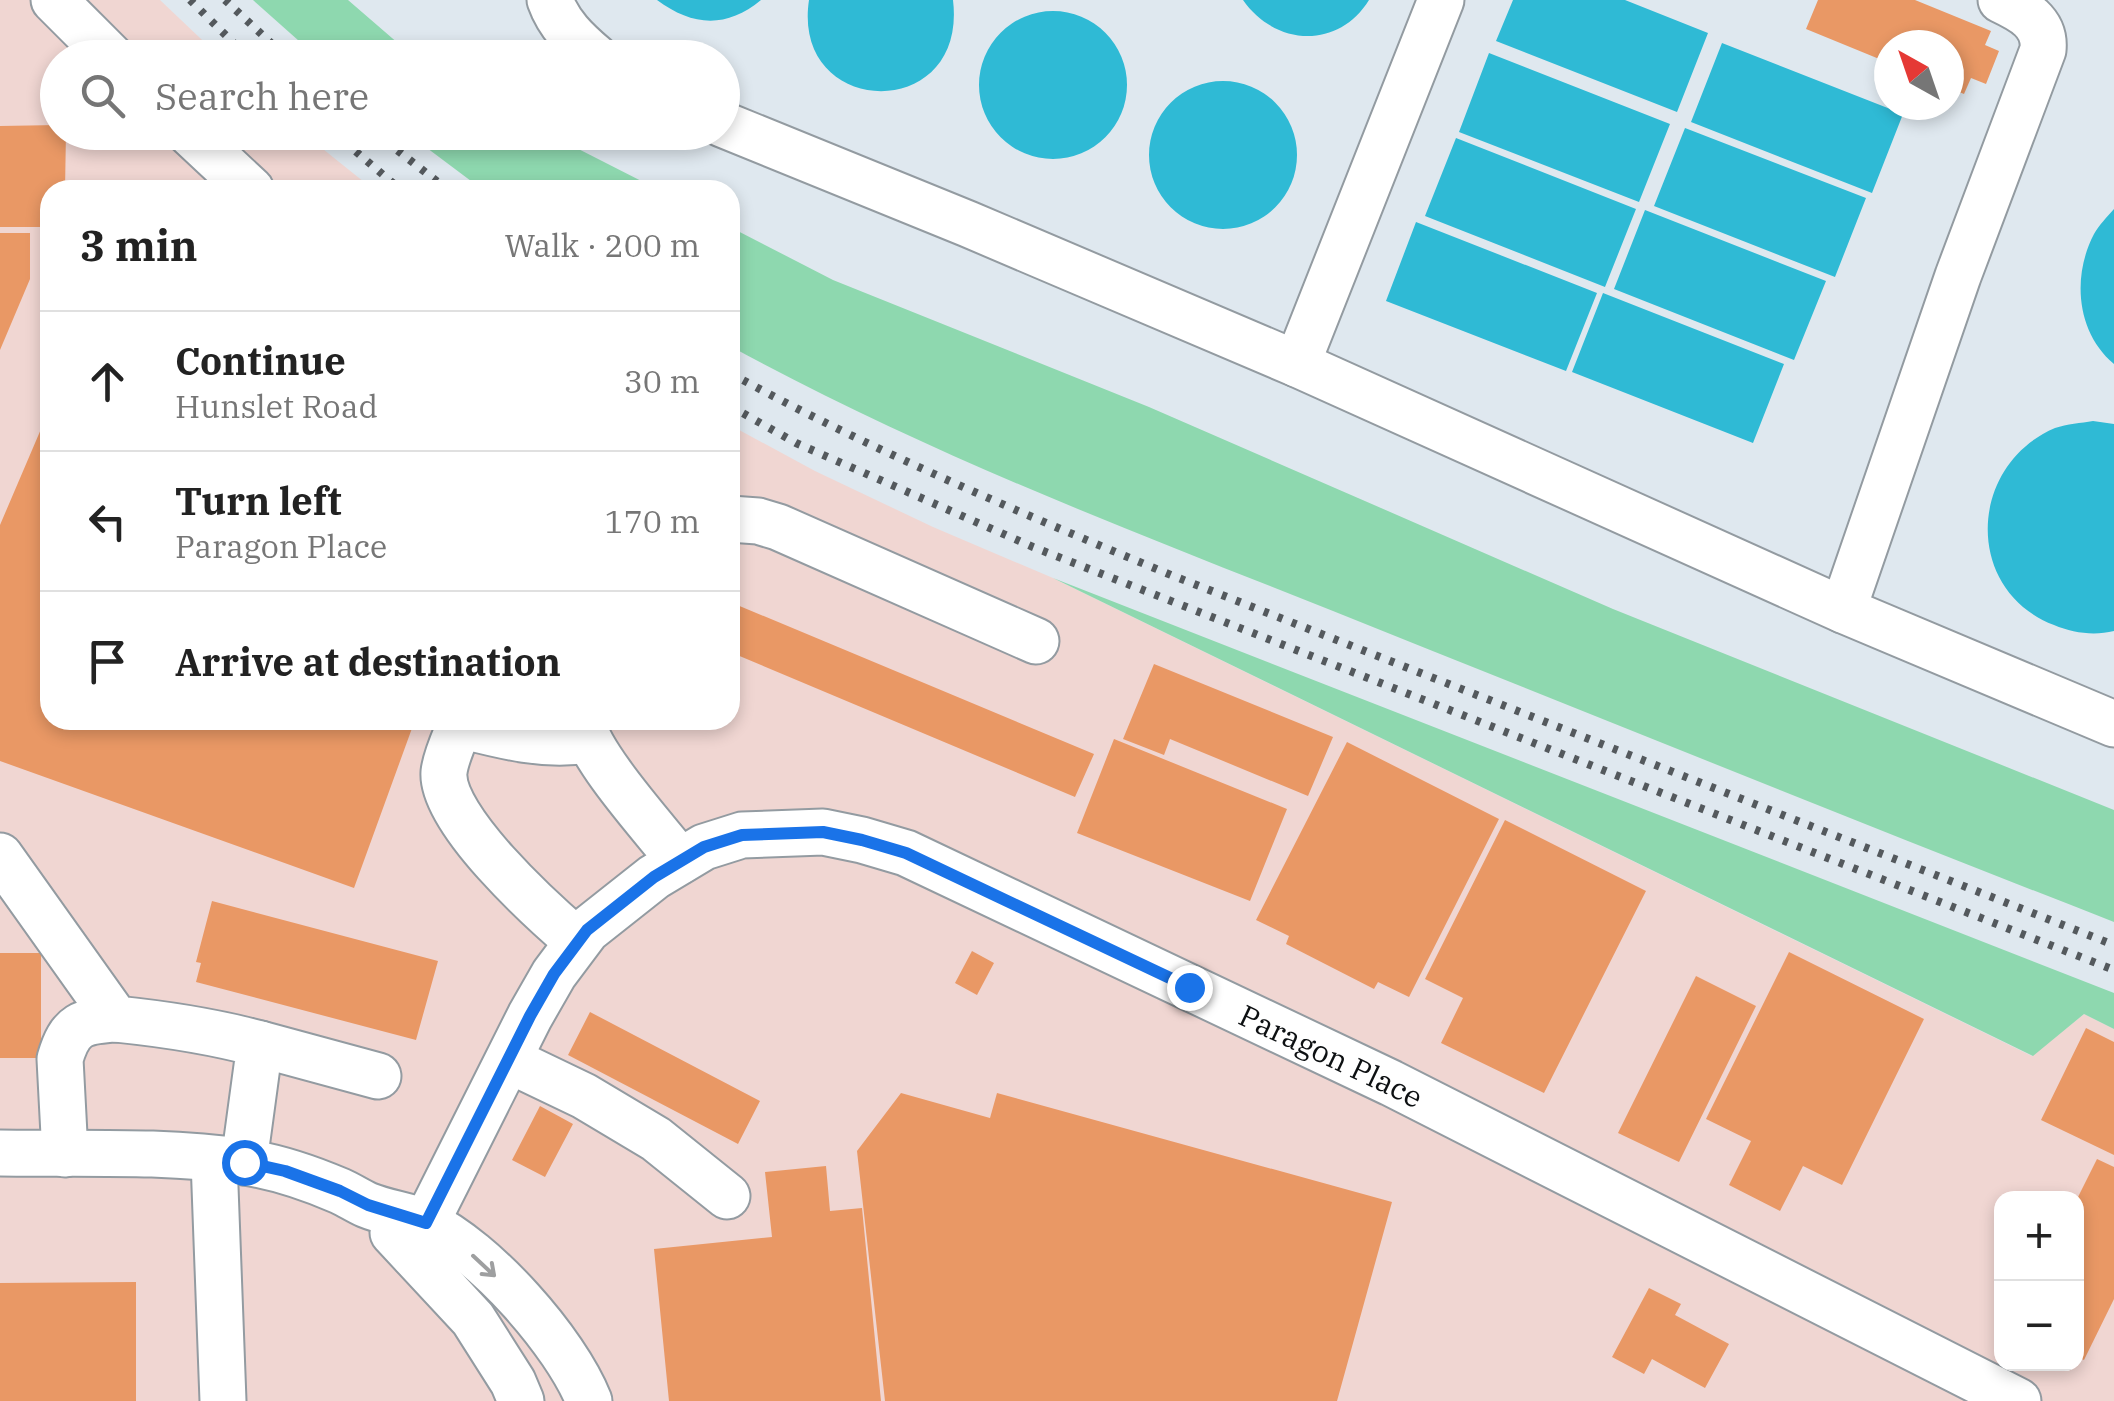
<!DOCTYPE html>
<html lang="en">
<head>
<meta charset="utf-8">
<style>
	body { margin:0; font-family:"IBM Plex Serif",serif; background:#f2f2f2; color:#222 }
	.controls { position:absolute; right:30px; bottom:30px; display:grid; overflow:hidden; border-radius:20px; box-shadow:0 5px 15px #0003 }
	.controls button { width:90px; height:90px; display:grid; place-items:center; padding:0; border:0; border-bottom:2px solid #e0e0e0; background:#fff; color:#222; font:50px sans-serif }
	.compass { position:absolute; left:1874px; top:30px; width:90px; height:90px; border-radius:50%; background:#fff; box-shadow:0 5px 15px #0003; rotate:320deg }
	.stop { position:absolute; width:30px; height:30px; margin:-22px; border:8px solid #1a73e8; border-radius:50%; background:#fff }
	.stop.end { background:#1a73e8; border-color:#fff; box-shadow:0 2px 10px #0008 }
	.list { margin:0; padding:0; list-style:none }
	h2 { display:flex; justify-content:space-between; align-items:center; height:130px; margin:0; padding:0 40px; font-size:42px }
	h2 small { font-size:32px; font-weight:400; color:#767676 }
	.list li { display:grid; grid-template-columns:65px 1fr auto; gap:30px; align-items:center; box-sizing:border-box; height:140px; padding:0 40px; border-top:2px solid #e0e0e0 }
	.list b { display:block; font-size:38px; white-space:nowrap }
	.list p { margin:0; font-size:32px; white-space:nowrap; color:#767676 }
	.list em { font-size:32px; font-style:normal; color:#767676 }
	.icon { flex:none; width:55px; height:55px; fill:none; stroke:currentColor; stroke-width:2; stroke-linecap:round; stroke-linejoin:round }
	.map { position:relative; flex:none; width:2114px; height:1401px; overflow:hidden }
	.search { position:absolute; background:#fff; box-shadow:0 5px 15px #0003; left:40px; top:40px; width:700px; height:110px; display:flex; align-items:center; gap:25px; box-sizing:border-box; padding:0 35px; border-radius:55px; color:#767676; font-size:38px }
	.panel { position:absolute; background:#fff; box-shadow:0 5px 15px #0003; left:40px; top:180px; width:700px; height:550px; border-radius:30px }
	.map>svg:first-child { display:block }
</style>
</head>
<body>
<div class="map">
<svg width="2114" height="1401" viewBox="0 0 2114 1401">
	<rect width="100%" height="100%" fill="#dfe8ef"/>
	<path fill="#f0d6d2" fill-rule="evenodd" d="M 0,0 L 160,0 L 220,57 L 58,58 L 58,132 L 303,133 L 374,190 L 50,190 L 50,720 L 730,720 L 730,425 L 815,471 L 933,527 L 1053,578 L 2032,1056 L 2084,1014 L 2114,1029 L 2114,1401 L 0,1401 ZM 2002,1198 L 2076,1198 L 2076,1364 L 2002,1364 Z"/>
	<path fill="#8ed8af" d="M 253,0 L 348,0 L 414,57 L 317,57 Z
		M 407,133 L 547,133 L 659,190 L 483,190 Z
		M 730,227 L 833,280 L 1149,407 L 1613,609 L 2114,810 L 2114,922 C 1853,820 1593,715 1333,611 C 1129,530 923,452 730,346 Z
		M 1053,578 L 2114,993 L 2114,1029 L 2084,1014 L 2033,1056 Z"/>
	<path fill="#2fbad5" d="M 657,0 L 761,0 C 726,29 692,26 657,0 Z
		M 809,0 L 953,0 C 968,124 791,119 809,0 Z
		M 1243,0 L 1369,0 C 1338,50 1275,46 1243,0 Z
		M 1513,0 L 1625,0 L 1708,33 L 1677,112 L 1496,41 Z
		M979 85a74 74 0 1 1 148 0a74 74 0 1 1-148 0Z
		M 1722,43 L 1903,114 L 1872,193 L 1691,122 Z
		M 1489,53 L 1670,124 L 1639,202 L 1459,132 Z
		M1149 155a74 74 0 1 1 148 0a74 74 0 1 1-148 0Z
		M 1685,128 L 1866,198 L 1835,277 L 1654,206 Z
		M 1456,138 L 1636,209 L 1605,287 L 1425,216 Z
		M 2114,209 L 2114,364 C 2076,332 2072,276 2094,234 C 2099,225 2107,217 2114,209 Z
		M 1645,210 L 1826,281 L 1794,360 L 1614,289 Z
		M 1416,222 L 1597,293 L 1566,371 L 1386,301 Z
		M 1603,293 L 1784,364 L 1753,443 L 1572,372 Z
		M 2093,421 L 2114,424 L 2114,631 C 2094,636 2073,633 2054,625 C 1963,590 1968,465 2055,428 C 2067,424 2081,423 2093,421 Z"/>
	<path fill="#e99865" d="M 1818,0 L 1915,0 L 1991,31 L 1985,45 L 1999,51 L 1986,84 L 1971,78 L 1964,94 L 1949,88 L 1949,45 L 1889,45 L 1889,63 L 1806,29 Z
		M 58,125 L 58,132 L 66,132 L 65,190 L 50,190 L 50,227 L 0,227 L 0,126 Z
		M 0,233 L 30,233 L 30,279 L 0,350 Z
		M 50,408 L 50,720 L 415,720 L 354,888 L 0,761 L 0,525 Z
		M 730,602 L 1094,754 L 1075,797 L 730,652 Z
		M 1154,664 L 1333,737 L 1308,796 L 1170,739 L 1164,755 L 1123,739 Z
		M 1114,739 L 1287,809 L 1250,901 L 1077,833 Z
		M 1347,742 L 1499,819 L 1409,997 L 1378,982 L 1374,989 L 1286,944 L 1289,936 L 1256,920 Z
		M 1505,820 L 1646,891 L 1544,1093 L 1441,1043 L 1463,998 L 1425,979 Z
		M 212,901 L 438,961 L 416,1040 L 196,982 L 201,963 L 196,962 Z
		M 972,951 L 994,963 L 977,995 L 955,983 Z
		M 1789,952 L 1924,1019 L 1842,1185 L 1803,1166 L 1780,1211 L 1729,1185 L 1751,1141 L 1706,1119 Z
		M 0,953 L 41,953 L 41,1058 L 0,1058 Z
		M 1696,976 L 1756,1006 L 1679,1162 L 1618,1133 Z
		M 590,1012 L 760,1101 L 738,1144 L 568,1055 Z
		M 2086,1028 L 2114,1042 L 2114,1155 L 2041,1120 Z
		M 901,1093 L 990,1118 L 997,1093 L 1392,1202 L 1337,1401 L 885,1401 L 857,1151 Z
		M 540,1106 L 573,1124 L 545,1177 L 512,1160 Z
		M 2097,1159 L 2114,1167 L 2114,1299 L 2084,1360 L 2076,1356 L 2076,1201 Z
		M 826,1166 L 830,1211 L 862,1208 L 881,1401 L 669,1401 L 654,1249 L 772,1237 L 765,1172 Z
		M 136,1282 L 136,1401 L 0,1401 L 0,1283 Z
		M 1649,1288 L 1681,1304 L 1675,1315 L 1729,1344 L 1705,1388 L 1652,1359 L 1644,1374 L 1612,1357 Z"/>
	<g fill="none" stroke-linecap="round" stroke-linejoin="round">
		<defs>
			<g id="minor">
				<path d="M 54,0 L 112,58"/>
				<path d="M 550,0 C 559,25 576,41 596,58"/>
				<path d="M 722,124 L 968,224 L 1297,364 L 1843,610 L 2114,724"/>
				<path d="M 189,132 L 251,190"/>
				<path d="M 1297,364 L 1441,0"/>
				<path d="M 730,519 L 758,521 L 778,527 L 1036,641"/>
				<path d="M 1843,610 L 1958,276 L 2043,50 C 2046,22 2022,10 2001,0"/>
				<path d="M 462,720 C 456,736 446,755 444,772 C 440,819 542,911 577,941"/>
				<path d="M 582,720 C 588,756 655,829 680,861"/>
				<path d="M 460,725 C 503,736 544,747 588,740"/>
				<path d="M 0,856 L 116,1019 C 165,1024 212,1031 260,1044 L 244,1162"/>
				<path d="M 260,1044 L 378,1076"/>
				<path d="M 509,1060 L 584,1096 L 656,1139 L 727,1196"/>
				<path d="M 0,1153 C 80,1154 166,1150 245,1162 C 277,1167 310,1178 340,1191 C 349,1195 358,1201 367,1205 C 386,1213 408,1215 426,1223 C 485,1251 565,1341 589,1401"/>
				<path d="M 65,1154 L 60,1059 C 70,1024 82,1021 116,1019"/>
				<path d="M 214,1160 L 223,1401"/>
				<path d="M 393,1233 L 473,1319 L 513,1382 L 521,1401"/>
				<path id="s1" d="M 413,1254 L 426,1223 L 530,1016 L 554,974 L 587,930 L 654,877 L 704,847 L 742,835 L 823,832 L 862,840 L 906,853 L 1391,1083 L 2018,1401"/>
			</g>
		</defs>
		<use href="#minor" stroke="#939ba1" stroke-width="49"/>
		<use href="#minor" stroke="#fff" stroke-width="45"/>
		<path stroke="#54595d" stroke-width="8" stroke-dasharray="5 10" stroke-linecap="butt" d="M 190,0 L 249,58
			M 225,0 L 287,58
			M 333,132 L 401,190
			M 374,132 L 448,190
			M 730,373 C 872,451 1021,513 1171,575 L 2114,945
			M 730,406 L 796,443 L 1033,547 L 2114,970"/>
	</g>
	<defs><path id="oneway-shaft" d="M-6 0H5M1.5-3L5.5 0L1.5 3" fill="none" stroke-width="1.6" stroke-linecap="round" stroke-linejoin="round" transform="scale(2.5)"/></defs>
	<use stroke="#9e9fa0" href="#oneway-shaft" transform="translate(484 1266) rotate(43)"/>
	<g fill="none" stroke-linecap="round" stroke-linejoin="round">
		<path stroke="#1a73e8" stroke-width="12" d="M 244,1162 L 285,1171 L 340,1191 L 368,1205 L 426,1223 L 530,1016 L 554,974 L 587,930 L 654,877 L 704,847 L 742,835 L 823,832 L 862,840 L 906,853 L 1189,987"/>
	</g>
	<g text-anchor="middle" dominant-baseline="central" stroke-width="8" stroke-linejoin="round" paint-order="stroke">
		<g font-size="30" fill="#0d1012" stroke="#fff">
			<text stroke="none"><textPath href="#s1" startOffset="1190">Paragon Place</textPath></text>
		</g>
	</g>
</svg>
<div class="controls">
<button>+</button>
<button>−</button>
</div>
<svg class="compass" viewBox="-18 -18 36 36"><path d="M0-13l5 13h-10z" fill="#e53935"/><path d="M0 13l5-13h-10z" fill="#767676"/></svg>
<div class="stop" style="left:244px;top:1162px"></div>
<div class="stop end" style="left:1189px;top:987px"></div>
<div class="search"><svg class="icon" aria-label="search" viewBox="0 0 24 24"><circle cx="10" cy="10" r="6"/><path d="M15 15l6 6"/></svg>Search here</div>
<section class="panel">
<h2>3 min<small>Walk · 200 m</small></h2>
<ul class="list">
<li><svg class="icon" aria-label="ahead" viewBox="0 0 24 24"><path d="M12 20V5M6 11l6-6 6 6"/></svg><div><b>Continue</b><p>Hunslet Road</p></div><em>30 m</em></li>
<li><svg class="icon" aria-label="left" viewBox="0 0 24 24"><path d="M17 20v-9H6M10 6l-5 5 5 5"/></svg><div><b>Turn left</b><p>Paragon Place</p></div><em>170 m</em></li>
<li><svg class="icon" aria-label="arrive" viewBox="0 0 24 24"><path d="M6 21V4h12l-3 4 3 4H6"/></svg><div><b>Arrive at destination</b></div></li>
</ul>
</section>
</div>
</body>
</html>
